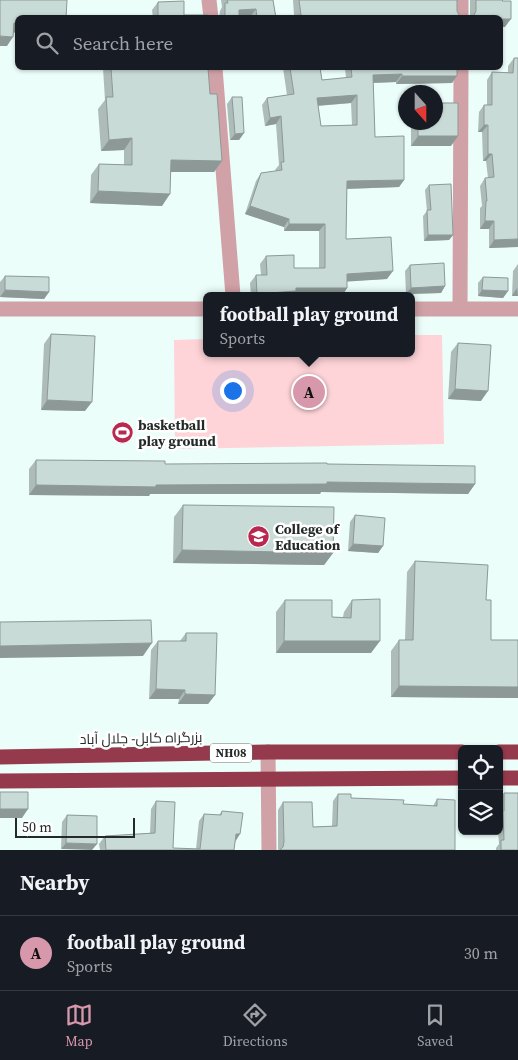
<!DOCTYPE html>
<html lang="en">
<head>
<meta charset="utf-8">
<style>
	body { margin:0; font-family:"Source Serif 4",Cairo,serif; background:#242831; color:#f1f3f6 }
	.controls { position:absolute; right:15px; bottom:15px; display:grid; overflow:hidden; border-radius:8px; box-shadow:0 1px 4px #0004 }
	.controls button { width:45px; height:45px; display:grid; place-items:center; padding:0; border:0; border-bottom:1px solid #363941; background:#171b24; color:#f1f3f6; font:25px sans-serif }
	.compass { position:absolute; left:398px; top:85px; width:45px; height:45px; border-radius:50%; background:#171b24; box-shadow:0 1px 4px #0004; rotate:159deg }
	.scale { position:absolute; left:15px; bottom:12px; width:120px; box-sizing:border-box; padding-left:5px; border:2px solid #232a28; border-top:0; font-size:14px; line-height:18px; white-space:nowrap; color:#232a28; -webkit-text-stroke:4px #fff; paint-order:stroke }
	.you { position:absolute; left:232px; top:390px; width:18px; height:18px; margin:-12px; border:4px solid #fff; border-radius:50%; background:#1a73e8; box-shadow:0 0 0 8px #1a73e833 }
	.badge { display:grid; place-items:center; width:32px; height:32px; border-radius:50%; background:#d898ab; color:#111; font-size:16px; font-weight:700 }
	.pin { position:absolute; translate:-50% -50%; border:2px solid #fff; box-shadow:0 1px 5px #0006 }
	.popup { position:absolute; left:203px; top:292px; width:212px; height:65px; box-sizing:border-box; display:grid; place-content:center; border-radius:8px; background:#171b24; filter:drop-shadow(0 1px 4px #0005); font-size:16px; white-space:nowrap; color:#9ea1a6 }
	.popup b { font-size:19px; color:#f1f3f6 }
	.popup::after { content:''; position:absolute; left:50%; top:100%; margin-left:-10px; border:10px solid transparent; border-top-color:#171b24 }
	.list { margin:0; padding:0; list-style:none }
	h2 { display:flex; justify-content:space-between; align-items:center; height:65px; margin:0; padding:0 20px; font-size:21px }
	h2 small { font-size:16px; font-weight:400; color:#9ea1a6 }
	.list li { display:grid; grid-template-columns:32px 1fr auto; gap:15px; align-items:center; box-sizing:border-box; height:75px; padding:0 20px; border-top:1px solid #363941 }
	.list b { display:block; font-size:19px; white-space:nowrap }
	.list p { margin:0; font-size:16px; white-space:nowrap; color:#9ea1a6 }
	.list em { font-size:16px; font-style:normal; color:#9ea1a6 }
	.icon { flex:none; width:28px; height:28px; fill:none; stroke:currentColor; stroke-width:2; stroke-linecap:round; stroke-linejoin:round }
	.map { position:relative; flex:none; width:518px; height:850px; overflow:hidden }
	.search { position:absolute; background:#171b24; box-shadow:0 1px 4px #0004; left:15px; right:15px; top:15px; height:55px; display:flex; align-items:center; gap:12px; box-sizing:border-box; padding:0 18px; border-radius:8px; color:#9ea1a6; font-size:19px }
	.sheet { height:140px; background:#171b24 }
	nav { display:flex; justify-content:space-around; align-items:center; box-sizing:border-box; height:70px; border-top:1px solid #363941; background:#171b24; font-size:14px; color:#9ea1a6 }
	nav a { display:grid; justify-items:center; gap:2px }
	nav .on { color:#d898ab }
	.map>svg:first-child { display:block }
</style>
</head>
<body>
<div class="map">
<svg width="518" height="850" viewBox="0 0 518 850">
	<rect width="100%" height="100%" fill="#ebfef9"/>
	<path fill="#fed4d8" d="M 412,335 L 442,335 L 444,444 L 175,449 L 174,340 L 206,339 L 206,353 L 412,353 Z"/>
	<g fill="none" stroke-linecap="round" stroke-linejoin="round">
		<path stroke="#d0a1a7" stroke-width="15" d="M 209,0 L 211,18
			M 461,18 L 461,0
			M 215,68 L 233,296
			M 0,309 L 206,309
			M 412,309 L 518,309
			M 460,309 L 461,68
			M 268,752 L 269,850"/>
		<path stroke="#95394c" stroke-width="15" d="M 499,752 L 518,752
			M 0,757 L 268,752 L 462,752
			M 499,778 L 518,778
			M 0,781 L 462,778"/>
	</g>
	<path fill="#adbcb9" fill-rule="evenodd" d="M 221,0 L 273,0 L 276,18 L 251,18 L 250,17 L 219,18 L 220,11 L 222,7 Z
		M 293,0 L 457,0 L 457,11 L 459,15 L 294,15 Z
		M 470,0 L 503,0 L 505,27 L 500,27 L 500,18 L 470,18 Z
		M 158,2 L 184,15 L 211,18 L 153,18 L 152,10 Z
		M 514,58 L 518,58 L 518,247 L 489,248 L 489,229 L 480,229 L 480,208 L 482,206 L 480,186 L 485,178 L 488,178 L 486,161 L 483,161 L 482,132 L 478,132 L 479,112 L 484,105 L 487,105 L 487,80 L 492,72 L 508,72 L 508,66 Z
		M 103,68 L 208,68 L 210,94 L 222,161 L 214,172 L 171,172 L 162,206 L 90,203 L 91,175 L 99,164 L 124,165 L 124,150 L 101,151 L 98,109 L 105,100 Z
		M 283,68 L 320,68 L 322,80 L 346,78 L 345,68 L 457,68 L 452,83 L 396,84 L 396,82 L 373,83 L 375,137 L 404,180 L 399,187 L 347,189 L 346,239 L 387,279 L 347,281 L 347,288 L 342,296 L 251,296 L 250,283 L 256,275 L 261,275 L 260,264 L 266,256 L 294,268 L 319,268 L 319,231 L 284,231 L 284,227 L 245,214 L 256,181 L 261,173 L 276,171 L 275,170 L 279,165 L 276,124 L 265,126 L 262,105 L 267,98 L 287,95 ZM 351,103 L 352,125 L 321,126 L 318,106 Z
		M 232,97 L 244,133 L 239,140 L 230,140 L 227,104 Z
		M 411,122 L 436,122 L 451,146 L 411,146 Z
		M 429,185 L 453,235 L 449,240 L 424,241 L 423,216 L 427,211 L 425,190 Z
		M 518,264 L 518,296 L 512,296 L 513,271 Z
		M 410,265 L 445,286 L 441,293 L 406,294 L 405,271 Z
		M 5,276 L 49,292 L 44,299 L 0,297 L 0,282 Z
		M 483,277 L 508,291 L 503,298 L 478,296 L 478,283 Z
		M 51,334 L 85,411 L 41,410 L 44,344 Z
		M 458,343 L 481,401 L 448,399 L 451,352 Z
		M 36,460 L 165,464 L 327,464 L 475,484 L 468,494 L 321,492 L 320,494 L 150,494 L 149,496 L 29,495 L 29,469 Z
		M 183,505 L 333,553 L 324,565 L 173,563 L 174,517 Z
		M 355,515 L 383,546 L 378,553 L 348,551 L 350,522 Z
		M 415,561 L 486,600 L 491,640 L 518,640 L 518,698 L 391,697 L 391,651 L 399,640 L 405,640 L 407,572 Z
		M 285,600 L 332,617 L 343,617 L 344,612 L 352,600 L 371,653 L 276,653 L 276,612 Z
		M 186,633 L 215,695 L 208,704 L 178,704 L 179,699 L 149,699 L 151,650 L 158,641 L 180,641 Z
		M 504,793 L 518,850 L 496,850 L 496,848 L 499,844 L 498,831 L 499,831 L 499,800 Z
		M 338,794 L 351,798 L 403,804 L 433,806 L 437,799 L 455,850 L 278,850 L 278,810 L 283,802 L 313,827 L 332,826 L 333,801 Z
		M 156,801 L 173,848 L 196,849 L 199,821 L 204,814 L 219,815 L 222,811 L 235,842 L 234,850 L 100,850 L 99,844 L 105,836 L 150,833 L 151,809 Z
		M 67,815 L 97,816 L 61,849 L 62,822 Z"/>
	<path fill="#8d9996" d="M 256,9 L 250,17 L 234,18 L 239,10 Z
		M 500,19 L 511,19 L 505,27 L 500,27 Z
		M 14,23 L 18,23 L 18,33 L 8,32 Z
		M 0,36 L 13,37 L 7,46 L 0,46 Z
		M 402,74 L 396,82 L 368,83 L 373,75 Z
		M 402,76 L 457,76 L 452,83 L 396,84 Z
		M 357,95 L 351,103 L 312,106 L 317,98 Z
		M 281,116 L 276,124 L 265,126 L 270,118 Z
		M 484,125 L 488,125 L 482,132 L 478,132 Z
		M 244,133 L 239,140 L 230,140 L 235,134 Z
		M 418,136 L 458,136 L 451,146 L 411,146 Z
		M 132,138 L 124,150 L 101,151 L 109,140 Z
		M 488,154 L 492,154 L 486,161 L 483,161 Z
		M 171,160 L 222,161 L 214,172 L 163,172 Z
		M 404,180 L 399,187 L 341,189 L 347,181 Z
		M 98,191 L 170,194 L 162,206 L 90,203 Z
		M 250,206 L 289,219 L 284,227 L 245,214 Z
		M 485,221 L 494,221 L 489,229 L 480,229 Z
		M 289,224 L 325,224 L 319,231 L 284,231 Z
		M 428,235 L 453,235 L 449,240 L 424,241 Z
		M 518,239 L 518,247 L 489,248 L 494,240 Z
		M 393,271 L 387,279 L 341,282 L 347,274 Z
		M 445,286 L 441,293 L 406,294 L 411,288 Z
		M 296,288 L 347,288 L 342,296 L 256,296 L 257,294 Z
		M 517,288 L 518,296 L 512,296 Z
		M 5,290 L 49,292 L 44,299 L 0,297 Z
		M 482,290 L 508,291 L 503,298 L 478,296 Z
		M 455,389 L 488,391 L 481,401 L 448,399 Z
		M 47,400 L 92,402 L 85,411 L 41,410 Z
		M 327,482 L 475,484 L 468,494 L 321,492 L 320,494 L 150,494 L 149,496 L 29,495 L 36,485 L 156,485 Z
		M 353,544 L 383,546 L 378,553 L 348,551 Z
		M 182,550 L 333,553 L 324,565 L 173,563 Z
		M 284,641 L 380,641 L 371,653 L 276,653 Z
		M 152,643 L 143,656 L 0,658 L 0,646 Z
		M 399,686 L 518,687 L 518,698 L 391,697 Z
		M 156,689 L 185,690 L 179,699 L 149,699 Z
		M 185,694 L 215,695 L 208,704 L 178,704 Z
		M 0,809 L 28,809 L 22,818 L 0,818 Z
		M 236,834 L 240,834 L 235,842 Z
		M 66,843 L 97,844 L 92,850 L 61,849 Z"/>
	<path fill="#c9dbd7" stroke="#8d9996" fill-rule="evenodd" d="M 0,0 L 67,0 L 66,18 L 18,18 L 18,23 L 14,23 L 13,37 L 0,36 Z
		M 227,0 L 273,0 L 276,18 L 257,18 L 256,9 L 239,10 L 239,18 L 222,18 L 225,14 L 225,3 L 228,3 Z
		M 299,0 L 457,0 L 457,11 L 459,15 L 462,18 L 277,18 L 301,15 Z
		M 476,0 L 503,0 L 502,1 L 511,1 L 511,19 L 500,19 L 500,18 L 471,18 L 474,15 L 476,11 Z
		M 184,1 L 184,15 L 208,15 L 211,18 L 158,18 L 158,2 Z
		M 514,58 L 518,58 L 518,239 L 494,240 L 494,221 L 485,221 L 486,201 L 487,201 L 485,178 L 494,177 L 492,154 L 488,154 L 488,125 L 484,125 L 484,105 L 492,105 L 492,72 L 513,73 Z
		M 111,68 L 208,68 L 210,94 L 217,94 L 222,161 L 171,160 L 170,194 L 98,191 L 99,164 L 132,165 L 132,138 L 109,140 L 106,97 L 113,97 Z
		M 290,68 L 320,68 L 322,80 L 352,77 L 351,68 L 457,68 L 457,76 L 402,76 L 402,74 L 373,75 L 375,137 L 404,136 L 404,180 L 347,181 L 346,239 L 391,237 L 393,271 L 347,274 L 347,288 L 296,288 L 296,291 L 257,294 L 256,275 L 267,275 L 266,256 L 294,255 L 294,268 L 325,268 L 325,224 L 289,224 L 289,219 L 250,206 L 261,173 L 282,170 L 281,162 L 284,162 L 281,116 L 270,118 L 267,98 L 294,94 ZM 357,95 L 357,125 L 321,126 L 317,98 Z
		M 232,97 L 242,97 L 244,133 L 235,134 Z
		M 436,103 L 458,103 L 458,136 L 418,136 L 418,122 L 436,122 Z
		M 451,184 L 453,235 L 428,235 L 427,210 L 431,210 L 429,185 Z
		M 444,263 L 445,286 L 411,288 L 410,265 Z
		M 5,276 L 49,277 L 49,292 L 5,290 Z
		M 483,277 L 508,278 L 508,291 L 482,290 Z
		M 51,334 L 95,336 L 92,402 L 47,400 Z
		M 458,343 L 491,345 L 488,391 L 455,389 Z
		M 36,460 L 165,461 L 165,464 L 327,463 L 327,464 L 475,466 L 475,484 L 327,482 L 327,484 L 156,485 L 156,487 L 36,485 Z
		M 183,505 L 334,507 L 333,553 L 182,550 Z
		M 355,515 L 385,518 L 383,546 L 353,544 Z
		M 415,561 L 488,565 L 486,600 L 491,600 L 491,640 L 518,640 L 518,687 L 399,686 L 399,640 L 413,640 Z
		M 380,599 L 380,641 L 284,641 L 285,600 L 332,600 L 332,617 L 351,618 L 352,600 Z
		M 151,620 L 152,643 L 0,646 L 0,622 Z
		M 186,633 L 217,633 L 215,695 L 185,694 L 185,690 L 156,689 L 158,641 L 186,641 Z
		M 0,792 L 28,792 L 28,809 L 0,809 Z
		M 504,793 L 518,793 L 518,850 L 501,850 L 501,840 L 504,840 L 503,811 L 504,811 Z
		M 338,794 L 351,794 L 351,798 L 404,800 L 403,804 L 437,806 L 437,799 L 455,800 L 455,850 L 280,850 L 283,847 L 284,842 L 283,802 L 312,802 L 313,827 L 337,826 Z
		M 156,801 L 175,802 L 173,848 L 200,849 L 204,814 L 221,815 L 222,811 L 243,813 L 240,834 L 236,834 L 234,850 L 106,850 L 105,836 L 155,833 Z
		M 67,815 L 97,816 L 97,844 L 66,843 Z"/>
	<defs>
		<symbol id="stadium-disc" viewBox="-11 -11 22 22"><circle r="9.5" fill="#b9284f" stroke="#fff"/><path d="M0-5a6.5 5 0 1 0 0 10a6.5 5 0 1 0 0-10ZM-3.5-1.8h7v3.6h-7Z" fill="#fff"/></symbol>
		<symbol id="university-disc" viewBox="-11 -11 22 22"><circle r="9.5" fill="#b9284f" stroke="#fff"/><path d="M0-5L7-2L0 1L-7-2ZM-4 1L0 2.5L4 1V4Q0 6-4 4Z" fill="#fff"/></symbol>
	</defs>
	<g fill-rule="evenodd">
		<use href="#stadium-disc" x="110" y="420" width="25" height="25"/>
		<use href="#university-disc" x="246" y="524" width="25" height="25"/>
	</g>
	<g text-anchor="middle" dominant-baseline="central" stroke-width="5" stroke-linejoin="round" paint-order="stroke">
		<rect fill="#fff" stroke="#656a68" stroke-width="1" x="210" y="743.5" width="42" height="19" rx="4"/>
		<g font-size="12" font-weight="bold" fill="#232a28">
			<text x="231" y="753">NH08</text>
		</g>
		<g font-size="14" font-weight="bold" fill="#232a28" stroke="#fff" text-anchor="start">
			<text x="138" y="425">basketball<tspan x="138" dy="16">play ground</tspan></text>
			<text x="275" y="529">College of<tspan x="275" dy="16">Education</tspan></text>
		</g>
		<g font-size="14" fill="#232a28" stroke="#fff">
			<text transform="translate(141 738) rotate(-1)">بزرگراه کابل- جلال آباد</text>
		</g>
	</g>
</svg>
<div class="controls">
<button><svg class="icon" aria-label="locate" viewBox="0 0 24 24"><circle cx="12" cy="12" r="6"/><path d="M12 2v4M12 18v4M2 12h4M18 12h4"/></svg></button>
<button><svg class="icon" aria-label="layers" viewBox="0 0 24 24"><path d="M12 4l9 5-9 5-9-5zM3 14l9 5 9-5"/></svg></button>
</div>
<svg class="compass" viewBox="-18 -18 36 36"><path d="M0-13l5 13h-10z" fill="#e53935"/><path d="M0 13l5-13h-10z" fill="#9ea1a6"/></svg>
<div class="scale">50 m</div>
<div class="you"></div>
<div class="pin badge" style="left:309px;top:392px">A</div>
<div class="popup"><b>football play ground</b>Sports</div>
<div class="search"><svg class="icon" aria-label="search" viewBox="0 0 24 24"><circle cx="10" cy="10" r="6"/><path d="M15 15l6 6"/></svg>Search here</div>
</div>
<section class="sheet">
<h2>Nearby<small></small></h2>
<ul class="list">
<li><span class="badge">A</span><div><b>football play ground</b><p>Sports</p></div><em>30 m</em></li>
</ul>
</section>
<nav>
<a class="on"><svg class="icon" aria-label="map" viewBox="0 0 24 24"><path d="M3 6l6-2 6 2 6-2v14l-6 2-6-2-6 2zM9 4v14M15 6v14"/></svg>Map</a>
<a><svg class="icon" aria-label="directions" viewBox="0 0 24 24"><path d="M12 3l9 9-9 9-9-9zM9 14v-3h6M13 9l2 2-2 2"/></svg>Directions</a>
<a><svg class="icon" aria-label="saved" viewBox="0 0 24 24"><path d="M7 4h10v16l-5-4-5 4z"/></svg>Saved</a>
</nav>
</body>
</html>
